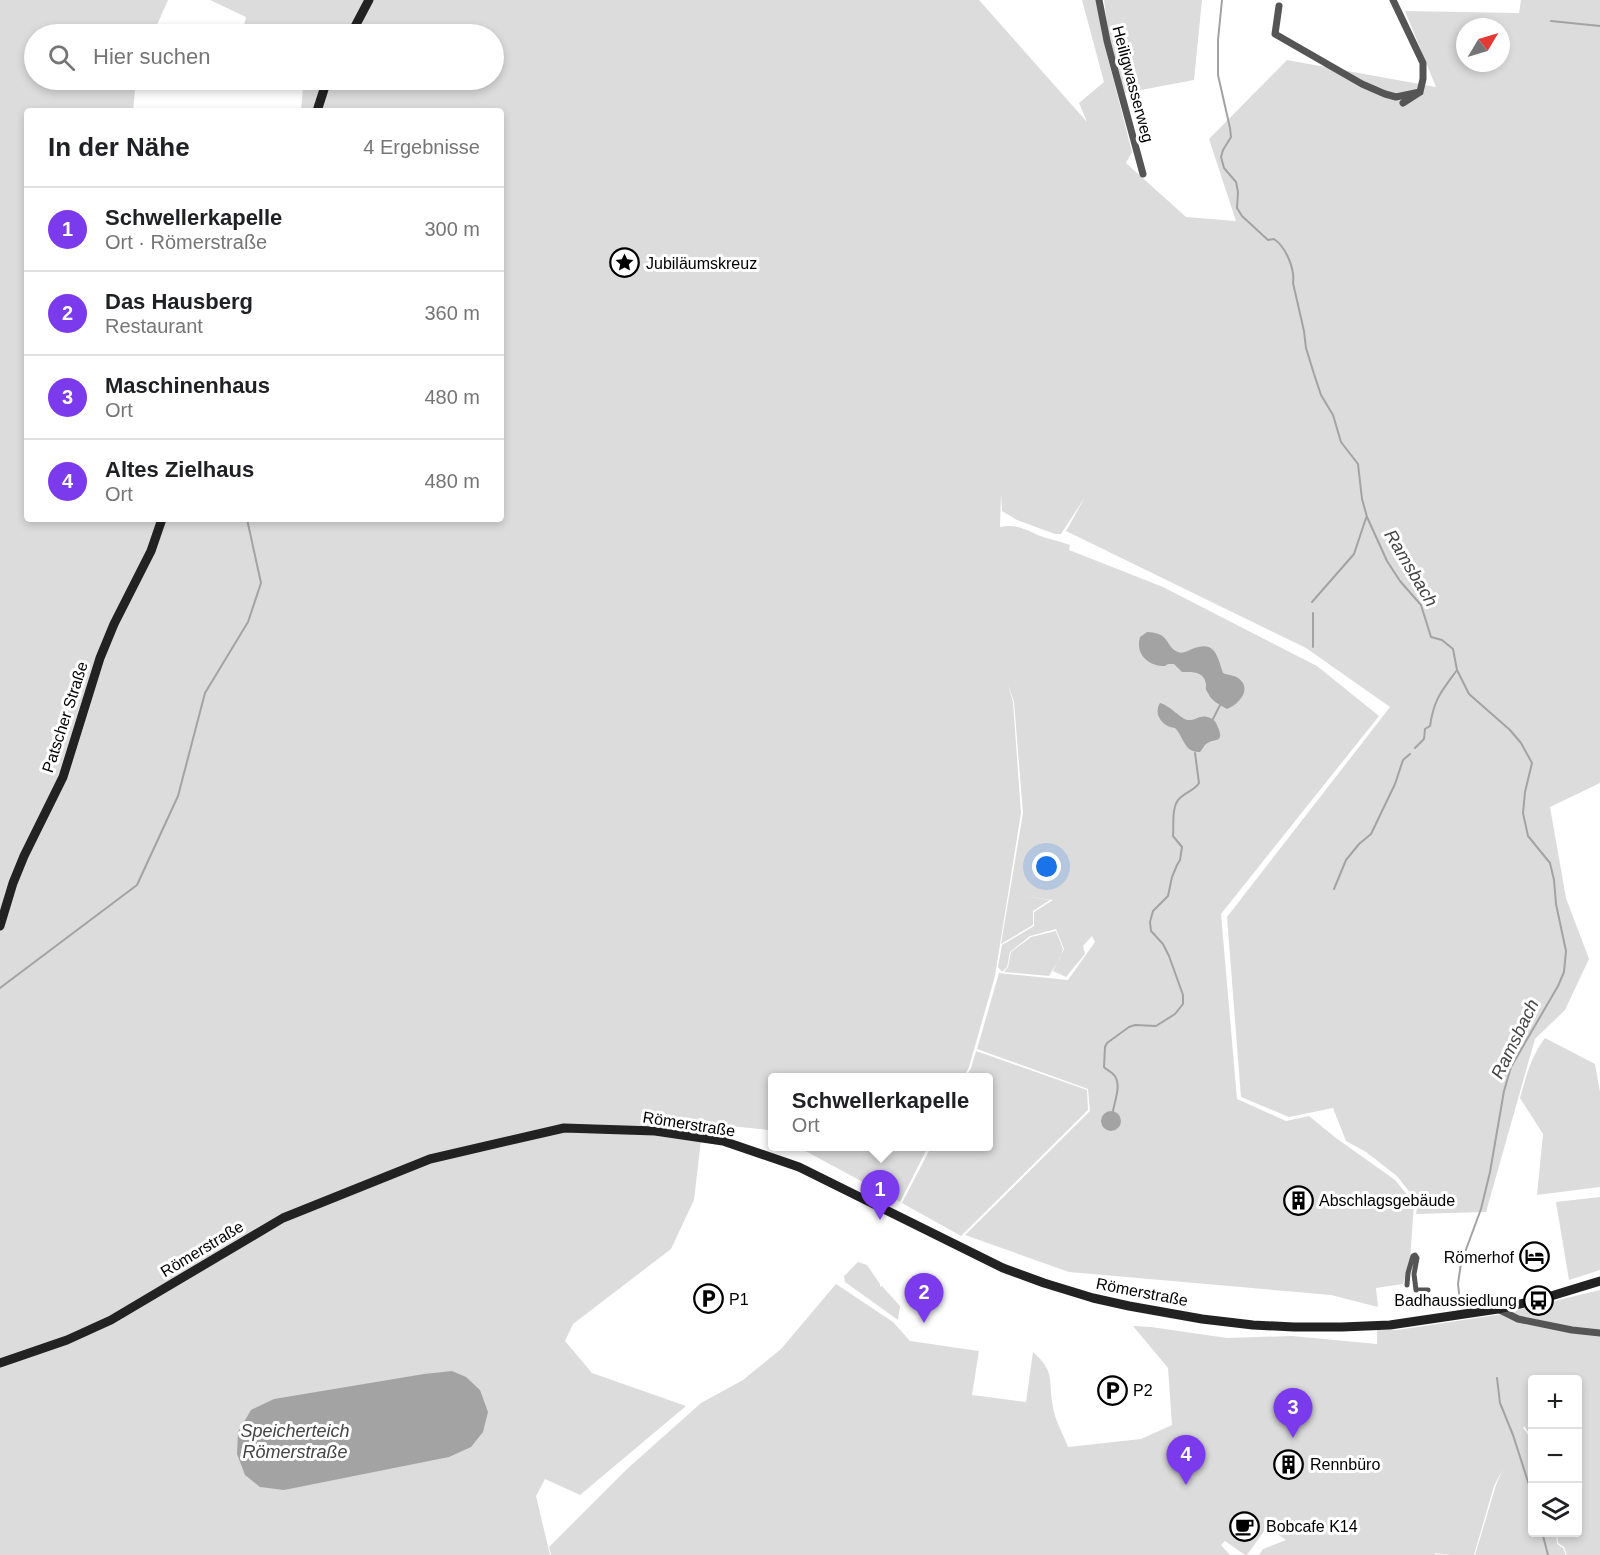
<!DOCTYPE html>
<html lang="de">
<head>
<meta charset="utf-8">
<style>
	body { margin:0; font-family:Helvetica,sans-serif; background:#f6f6f6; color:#202124 }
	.controls { position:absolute; right:18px; bottom:18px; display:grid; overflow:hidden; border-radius:6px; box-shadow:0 3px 9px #0003 }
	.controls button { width:54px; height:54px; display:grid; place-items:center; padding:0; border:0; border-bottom:2px solid #e0e0e0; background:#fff; color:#202124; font:30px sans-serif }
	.compass { position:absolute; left:1456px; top:18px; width:54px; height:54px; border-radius:50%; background:#fff; box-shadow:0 3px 9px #0003; rotate:52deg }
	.you { position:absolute; left:1047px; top:867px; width:21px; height:21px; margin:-15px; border:4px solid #fff; border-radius:50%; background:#1a73e8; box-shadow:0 0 0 9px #1a73e833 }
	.badge { display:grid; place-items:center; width:39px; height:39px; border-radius:50%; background:#7c3aed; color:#fff; font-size:20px; font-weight:700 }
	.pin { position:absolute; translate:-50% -50px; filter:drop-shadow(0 2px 3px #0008) }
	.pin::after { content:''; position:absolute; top:32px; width:21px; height:18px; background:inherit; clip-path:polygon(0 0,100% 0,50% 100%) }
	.popup { position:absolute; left:768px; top:1073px; width:225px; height:78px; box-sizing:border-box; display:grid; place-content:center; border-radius:6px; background:#fff; filter:drop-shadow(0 2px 4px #0005); font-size:20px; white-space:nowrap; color:#757577 }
	.popup b { font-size:22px; color:#202124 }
	.popup::after { content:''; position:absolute; left:50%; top:100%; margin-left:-12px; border:12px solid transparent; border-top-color:#fff }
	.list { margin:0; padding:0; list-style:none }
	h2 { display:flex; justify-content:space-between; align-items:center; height:78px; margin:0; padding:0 24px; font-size:26px }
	h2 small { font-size:20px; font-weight:400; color:#757577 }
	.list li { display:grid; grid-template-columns:39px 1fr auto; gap:18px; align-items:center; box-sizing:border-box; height:84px; padding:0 24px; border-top:2px solid #e0e0e0 }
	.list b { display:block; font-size:22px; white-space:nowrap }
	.list p { margin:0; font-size:20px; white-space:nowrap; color:#757577 }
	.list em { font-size:20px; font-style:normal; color:#757577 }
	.icon { flex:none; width:33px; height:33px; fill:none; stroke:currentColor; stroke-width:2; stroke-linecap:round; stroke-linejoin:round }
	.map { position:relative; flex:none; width:1600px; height:1555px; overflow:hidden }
	.search { position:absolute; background:#fff; box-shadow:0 3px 9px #0003; left:24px; top:24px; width:480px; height:66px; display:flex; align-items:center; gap:15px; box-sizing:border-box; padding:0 21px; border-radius:33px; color:#757577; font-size:22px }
	.panel { position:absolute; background:#fff; box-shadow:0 3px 9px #0003; left:24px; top:108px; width:480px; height:414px; border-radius:6px }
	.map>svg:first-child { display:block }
</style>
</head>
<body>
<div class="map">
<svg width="1600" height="1555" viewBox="0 0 1600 1555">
	<rect width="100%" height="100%" fill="#fff"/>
	<path fill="#dcdcdc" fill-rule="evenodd" d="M 0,0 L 168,0 L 153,34 L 34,34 L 34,80 L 136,80 L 133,111 L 27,111 L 27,519 L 501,519 L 501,111 L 301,111 L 303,88 L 251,80 L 494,80 L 494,34 L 242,34 L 246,17 L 210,0 L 979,0 L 1087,122 L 1079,103 L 1104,82 L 1082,0 L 1097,0 L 1102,35 L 1132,152 L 1126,163 L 1186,217 L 1236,221 L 1209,139 L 1287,60 L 1436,87 L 1405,11 L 1519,13 L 1521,0 L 1600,0 L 1600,783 L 1550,807 L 1566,898 L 1589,959 L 1565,1010 L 1535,1039 L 1486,1212 L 1416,1214 L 1418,1203 L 1397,1176 L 1366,1152 L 1346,1141 L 1333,1108 L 1289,1117 L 1241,1097 L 1227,917 L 1390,707 L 1306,648 L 1066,531 L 1085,497 L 1061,534 L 1055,534 L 1017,520 L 1002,511 L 1001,494 L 1000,527 C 1019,523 1029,532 1046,538 C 1054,540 1062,542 1070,545 L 1069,550 L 1163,587 L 1317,666 L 1379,716 L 1221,914 L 1237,1099 L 1286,1121 L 1309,1116 L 1336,1138 L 1395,1180 L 1414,1203 L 1410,1261 L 1403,1284 L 1376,1288 L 1378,1307 L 1331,1295 L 1069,1272 L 965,1235 L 1090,1111 L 1088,1089 L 977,1049 L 999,973 L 1068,980 L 1095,942 L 1092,936 L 1083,946 L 1085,954 L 1066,977 L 1053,971 L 1064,949 L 1056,929 L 1030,936 L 1010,952 L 1007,967 L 1002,972 L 998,967 L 1002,945 L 1034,926 L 1034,912 L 1053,900 L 1023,896 L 1050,900 L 1033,911 L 1033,925 L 1001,944 L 1023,813 L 1014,702 L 1008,685 L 1013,702 L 1021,813 L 995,976 L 969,1067 L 964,1077 L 772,1078 L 772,1132 L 768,1130 L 703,1123 L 694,1200 L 671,1249 L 573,1324 L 565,1341 L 592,1373 L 686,1406 L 580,1495 L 545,1479 L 536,1496 L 550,1555 L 0,1555 ZM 1465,27 L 1501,27 L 1501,63 L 1465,63 Z
		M 1104,0 L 1202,0 L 1194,80 L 1125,93 L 1109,38 Z
		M 1056,931 L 1063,949 L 1060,958 L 1049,976 L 1004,972 L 1008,967 L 1011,952 L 1031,937 Z
		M 1545,1038 L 1595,1064 L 1600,1092 L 1600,1187 L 1537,1195 L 1543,1134 L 1520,1098 C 1526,1077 1531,1056 1545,1038 Z
		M 976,1051 L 1087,1090 L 1088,1110 L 961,1236 L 902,1203 L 931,1147 L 988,1146 L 988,1078 L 966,1077 L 971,1068 Z
		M 798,1147 L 928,1147 L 900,1202 Z
		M 1600,1197 L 1600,1270 L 1569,1280 L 1556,1202 Z
		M 858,1262 L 867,1265 L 880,1284 L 880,1287 L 882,1286 L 900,1306 L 898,1320 L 845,1282 L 844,1276 Z
		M 836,1284 L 893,1322 L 910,1341 L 979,1351 L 972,1395 L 1026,1402 L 1033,1352 C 1056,1372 1048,1381 1053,1407 C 1055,1420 1063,1434 1068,1447 L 1141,1439 L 1172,1425 L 1168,1368 L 1133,1326 L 1151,1327 L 1227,1338 L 1292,1336 L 1377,1344 L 1377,1330 L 1397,1330 L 1496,1315 L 1600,1290 L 1600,1555 L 1567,1555 L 1564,1547 L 1558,1543 L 1557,1533 L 1578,1532 L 1578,1380 L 1532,1380 L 1532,1437 L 1524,1426 L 1523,1428 L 1532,1440 L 1532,1532 L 1556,1533 L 1557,1544 L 1563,1548 L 1566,1555 L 1475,1555 L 1496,1485 L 1503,1469 L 1494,1486 L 1474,1555 L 1451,1555 L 1435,1553 L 1435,1554 L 1446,1555 L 1259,1555 L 1263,1549 L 1286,1540 L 1267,1527 L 1247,1555 L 1245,1555 L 1225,1541 L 1221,1545 L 1230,1555 L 551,1555 L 549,1547 L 627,1469 L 701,1403 L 743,1380 L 781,1349 Z"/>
	<path fill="#a3a3a3" d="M 1147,632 C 1151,632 1157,633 1161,635 C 1168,639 1170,650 1178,652 C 1183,654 1187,651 1192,649 C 1215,640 1217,655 1223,673 C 1228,675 1234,675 1238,678 C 1253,689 1239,704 1227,709 C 1220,705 1211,701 1208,693 C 1205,689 1206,688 1206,684 C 1204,671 1192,672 1182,672 L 1174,664 L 1168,664 L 1165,666 C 1148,666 1135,654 1140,637 Z
		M 1160,703 C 1171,706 1182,720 1188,720 C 1195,721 1200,715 1207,717 C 1212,718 1215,720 1217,725 C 1226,745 1214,737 1206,744 C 1203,747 1202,750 1200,752 C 1184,753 1184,737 1175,728 C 1162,727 1153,714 1160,703 Z
		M1101 1121a10 10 0 1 1 20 0a10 10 0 1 1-20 0Z
		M 452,1371 L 466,1377 L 480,1390 L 488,1412 L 483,1432 L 471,1447 L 449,1457 L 284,1490 L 260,1487 L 245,1475 L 237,1454 L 238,1432 L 251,1410 L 274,1399 L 424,1374 Z"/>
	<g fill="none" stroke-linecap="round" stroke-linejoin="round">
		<path stroke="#a3a3a3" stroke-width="2" d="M 1222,0 L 1218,40 L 1218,75 L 1230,128 L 1231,137 L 1223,150 L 1221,157 L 1224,168 L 1236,182 L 1238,192 L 1237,208 L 1242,216 L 1268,240 L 1274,239 C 1286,247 1295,269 1293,283 L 1304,331 L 1306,348 L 1314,374 L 1321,395 L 1333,415 L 1341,442 L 1358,464 L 1362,499 L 1367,517 L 1387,561 L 1400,581 L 1421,605 L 1431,637 L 1442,640 L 1453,649 L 1457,670 L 1469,694 L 1510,730 L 1521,743 L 1532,763 L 1525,792 L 1523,813 L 1528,836 L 1550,863 L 1554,880 L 1556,904 L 1566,951 L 1564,972 L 1558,986 L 1511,1067 L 1504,1091 L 1490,1172 L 1481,1209 L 1461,1263 L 1458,1284 L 1460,1302
			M 1551,21 L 1600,26
			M 1312,602 L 1354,554 L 1366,518
			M 1313,647 L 1313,613
			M 1213,719 L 1220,705
			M 1415,748 L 1424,739 L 1425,729 L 1430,726 C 1434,699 1441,692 1457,670
			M 1334,889 L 1346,860 L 1359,844 L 1371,834 L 1395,784 L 1403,760 L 1410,754
			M 0,988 L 137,885 L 178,796 L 205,693 L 248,622 L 261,583 L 247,519
			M 1113,1111 C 1115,1099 1123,1082 1112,1073 C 1109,1071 1106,1069 1104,1067 L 1105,1047 L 1107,1043 L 1129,1027 L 1135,1025 L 1156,1026 L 1175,1014 L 1183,1004 L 1183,995 L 1169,956 L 1163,944 L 1151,931 L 1150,922 L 1153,911 L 1168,896 L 1172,877 L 1177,865 L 1180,860 L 1182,847 L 1173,836 C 1174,825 1171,806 1180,798 C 1186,792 1195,790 1199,783 L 1195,753
			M 1497,1378 L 1500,1403 L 1513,1435 L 1532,1494
			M 1542,1532 L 1548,1555"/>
		<path stroke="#555" stroke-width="5" d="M 1407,1285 L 1408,1273 L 1413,1256 L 1415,1255 L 1417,1258 L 1414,1274 L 1416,1290 L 1428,1290"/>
		<path stroke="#555" stroke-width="7" d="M 1099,0 L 1107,41 L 1143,174
			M 1393,0 L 1423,63 L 1423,79 L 1420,92 L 1403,103
			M 1279,6 L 1275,34 L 1362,84 L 1385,94 L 1396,97 L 1420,92
			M 1498,1309 L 1518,1319 L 1572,1330 L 1600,1333"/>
		<path stroke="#222" stroke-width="9" d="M 351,34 L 369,0
			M 317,111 L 327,80
			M 0,926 L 13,883 L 24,856 L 63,777 L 100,658 L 114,624 L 151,551 L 162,519
			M 0,1363 L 67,1340 L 111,1320 L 283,1218 L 430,1159 L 564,1128 L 655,1131 L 723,1141 L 799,1167 L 1003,1268 L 1044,1283 L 1093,1298 L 1129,1306 L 1202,1319 L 1253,1325 L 1294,1327 L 1342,1327 L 1390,1325 L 1498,1309 L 1538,1300 L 1600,1281"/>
	</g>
	<defs>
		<symbol id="sight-ring" viewBox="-11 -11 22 22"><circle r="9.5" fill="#fff" stroke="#000" stroke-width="1.5"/><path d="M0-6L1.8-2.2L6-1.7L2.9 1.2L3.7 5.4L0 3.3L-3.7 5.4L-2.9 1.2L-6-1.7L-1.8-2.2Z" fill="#000"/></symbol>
		<symbol id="building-ring" viewBox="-11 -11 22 22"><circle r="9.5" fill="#fff" stroke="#000" stroke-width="1.5"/><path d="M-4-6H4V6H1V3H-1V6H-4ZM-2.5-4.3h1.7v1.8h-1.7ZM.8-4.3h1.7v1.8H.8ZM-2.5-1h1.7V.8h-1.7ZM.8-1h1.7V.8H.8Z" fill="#000"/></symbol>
		<symbol id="hotel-ring" viewBox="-11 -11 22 22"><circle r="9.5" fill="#fff" stroke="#000" stroke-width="1.5"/><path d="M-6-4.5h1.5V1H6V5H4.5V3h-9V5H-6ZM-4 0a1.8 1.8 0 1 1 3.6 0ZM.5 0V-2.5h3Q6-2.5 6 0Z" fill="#000"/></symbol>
		<symbol id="parking-ring" viewBox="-11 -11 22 22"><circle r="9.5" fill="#fff" stroke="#000" stroke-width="1.5"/><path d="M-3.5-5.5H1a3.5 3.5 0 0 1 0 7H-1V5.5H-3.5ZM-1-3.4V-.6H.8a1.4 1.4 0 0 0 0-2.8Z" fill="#000"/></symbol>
		<symbol id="bus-ring" viewBox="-11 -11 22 22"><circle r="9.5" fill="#fff" stroke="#000" stroke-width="1.5"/><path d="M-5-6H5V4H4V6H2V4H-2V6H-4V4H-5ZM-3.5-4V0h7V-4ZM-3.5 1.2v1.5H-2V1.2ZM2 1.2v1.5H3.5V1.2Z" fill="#000"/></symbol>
		<symbol id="cafe-ring" viewBox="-11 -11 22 22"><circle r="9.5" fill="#fff" stroke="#000" stroke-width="1.5"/><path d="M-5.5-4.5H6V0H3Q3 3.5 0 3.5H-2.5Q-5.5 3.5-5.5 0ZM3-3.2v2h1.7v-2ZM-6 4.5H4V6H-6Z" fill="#000"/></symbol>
	</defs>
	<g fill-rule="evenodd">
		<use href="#sight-ring" x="608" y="246" width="33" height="33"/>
		<use href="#building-ring" x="1282" y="1184" width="33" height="33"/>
		<use href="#hotel-ring" x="1518" y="1240" width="33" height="33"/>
		<use href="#parking-ring" x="692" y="1282" width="33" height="33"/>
		<use href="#bus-ring" x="1522" y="1284" width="33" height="33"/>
		<use href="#parking-ring" x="1096" y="1374" width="33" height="33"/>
		<use href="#building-ring" x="1272" y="1448" width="33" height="33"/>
		<use href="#cafe-ring" x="1228" y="1510" width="33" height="33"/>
	</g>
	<g text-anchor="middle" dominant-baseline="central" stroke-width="6" stroke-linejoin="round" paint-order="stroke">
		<g font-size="16" fill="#000" stroke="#fff">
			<text transform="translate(1133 84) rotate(75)">Heiligwasserweg</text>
			<text transform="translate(65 717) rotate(-72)">Patscher Straße</text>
			<text transform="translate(689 1124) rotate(9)">Römerstraße</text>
			<text transform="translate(202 1249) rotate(-31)">Römerstraße</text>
			<text transform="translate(1142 1292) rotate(11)">Römerstraße</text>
		</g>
		<g font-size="16" fill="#000" stroke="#fff" text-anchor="start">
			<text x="646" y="263">Jubiläumskreuz</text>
			<text x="1319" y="1200">Abschlagsgebäude</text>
			<text x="1514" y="1257" text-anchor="end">Römerhof</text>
			<text x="729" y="1299">P1</text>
			<text x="1517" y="1300" text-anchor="end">Badhaussiedlung</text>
			<text x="1133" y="1390">P2</text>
			<text x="1310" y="1464">Rennbüro</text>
			<text x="1266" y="1526">Bobcafe K14</text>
		</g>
		<g font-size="18" font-style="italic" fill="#444" stroke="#fff">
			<text transform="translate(1411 568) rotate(59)">Ramsbach</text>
			<text transform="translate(1515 1039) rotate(-64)">Ramsbach</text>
			<text x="295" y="1431">Speicherteich<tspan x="295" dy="21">Römerstraße</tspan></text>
		</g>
	</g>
</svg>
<div class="controls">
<button>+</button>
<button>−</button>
<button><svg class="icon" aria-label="layers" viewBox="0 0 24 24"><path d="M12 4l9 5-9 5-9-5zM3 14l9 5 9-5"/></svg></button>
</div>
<svg class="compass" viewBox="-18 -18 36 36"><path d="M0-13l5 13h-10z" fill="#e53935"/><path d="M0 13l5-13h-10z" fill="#757577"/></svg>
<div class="you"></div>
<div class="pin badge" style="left:880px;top:1220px">1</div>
<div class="popup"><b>Schwellerkapelle</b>Ort</div>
<div class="pin badge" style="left:924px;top:1323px">2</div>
<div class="pin badge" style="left:1293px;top:1438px">3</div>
<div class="pin badge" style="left:1186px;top:1485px">4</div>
<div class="search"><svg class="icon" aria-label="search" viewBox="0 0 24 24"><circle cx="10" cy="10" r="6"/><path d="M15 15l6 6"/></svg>Hier suchen</div>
<section class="panel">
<h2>In der Nähe<small>4 Ergebnisse</small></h2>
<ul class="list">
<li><span class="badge">1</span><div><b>Schwellerkapelle</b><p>Ort · Römerstraße</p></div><em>300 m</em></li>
<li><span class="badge">2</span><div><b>Das Hausberg</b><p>Restaurant</p></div><em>360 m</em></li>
<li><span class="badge">3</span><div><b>Maschinenhaus</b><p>Ort</p></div><em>480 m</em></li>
<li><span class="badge">4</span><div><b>Altes Zielhaus</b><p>Ort</p></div><em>480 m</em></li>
</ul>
</section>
</div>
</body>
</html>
